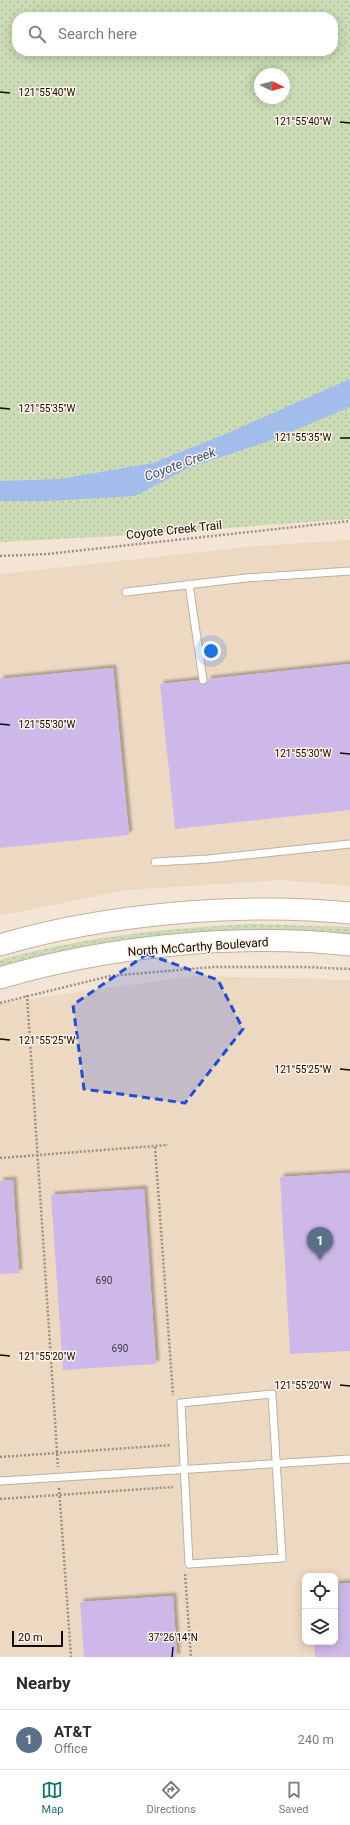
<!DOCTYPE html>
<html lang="en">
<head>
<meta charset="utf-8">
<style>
	body { margin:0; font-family:Roboto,sans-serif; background:#f7f7f7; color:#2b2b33 }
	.controls { position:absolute; right:12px; bottom:12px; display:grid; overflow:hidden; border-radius:8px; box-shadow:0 2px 10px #0003 }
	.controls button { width:36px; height:36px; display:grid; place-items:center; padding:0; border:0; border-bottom:1px solid #e1e1e2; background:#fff; color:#2b2b33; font:20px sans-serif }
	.compass { position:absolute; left:254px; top:68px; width:36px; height:36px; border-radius:50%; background:#fff; box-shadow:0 2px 10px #0003; rotate:95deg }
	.scale { position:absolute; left:12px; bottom:10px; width:51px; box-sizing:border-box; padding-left:4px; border:2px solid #110c07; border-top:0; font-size:11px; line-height:14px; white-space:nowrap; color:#110c07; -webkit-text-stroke:3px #fef1e5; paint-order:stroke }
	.you { position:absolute; left:211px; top:651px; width:14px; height:14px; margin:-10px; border:3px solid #fff; border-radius:50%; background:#1a73e8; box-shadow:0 0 0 6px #1a73e833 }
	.badge { display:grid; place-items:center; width:26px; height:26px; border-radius:50%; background:#0f766e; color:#fff; font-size:13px; font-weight:700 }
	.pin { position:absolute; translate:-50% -33px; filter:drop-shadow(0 1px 2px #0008) }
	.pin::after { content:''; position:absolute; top:21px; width:14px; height:12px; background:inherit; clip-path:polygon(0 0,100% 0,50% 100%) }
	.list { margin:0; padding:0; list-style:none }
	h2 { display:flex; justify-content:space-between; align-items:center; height:52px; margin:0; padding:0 16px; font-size:17px }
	h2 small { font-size:13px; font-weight:400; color:#7c7c81 }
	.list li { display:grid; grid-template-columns:26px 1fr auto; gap:12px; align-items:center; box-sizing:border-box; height:60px; padding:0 16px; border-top:1px solid #e1e1e2 }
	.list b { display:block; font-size:15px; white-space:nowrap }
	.list p { margin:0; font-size:13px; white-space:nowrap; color:#7c7c81 }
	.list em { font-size:13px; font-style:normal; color:#7c7c81 }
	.icon { flex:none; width:22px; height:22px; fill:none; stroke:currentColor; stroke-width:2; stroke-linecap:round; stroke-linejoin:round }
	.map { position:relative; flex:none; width:350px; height:1657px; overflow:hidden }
	.search { position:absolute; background:#fff; box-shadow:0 2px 10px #0003; left:12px; right:12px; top:12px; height:44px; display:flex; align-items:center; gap:10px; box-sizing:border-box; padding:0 14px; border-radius:16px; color:#7c7c81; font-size:15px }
	.sheet { height:112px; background:#fff }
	nav { display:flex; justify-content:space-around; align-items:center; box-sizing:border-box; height:56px; border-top:1px solid #e1e1e2; background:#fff; font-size:11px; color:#7c7c81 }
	nav a { display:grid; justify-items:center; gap:2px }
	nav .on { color:#0f766e }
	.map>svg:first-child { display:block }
</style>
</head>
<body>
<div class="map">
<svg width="350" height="1657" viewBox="0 0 350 1657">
	<defs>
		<pattern id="grass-dots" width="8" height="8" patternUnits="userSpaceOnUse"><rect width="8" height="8" fill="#cadbb5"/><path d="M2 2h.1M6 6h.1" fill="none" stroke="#acbb9a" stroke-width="1.8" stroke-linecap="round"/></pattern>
		<filter id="shadow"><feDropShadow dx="3.5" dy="-3.5" stdDeviation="1" flood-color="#0004"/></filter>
	</defs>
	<rect width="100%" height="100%" fill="#f3e4d4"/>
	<path fill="#edd8c2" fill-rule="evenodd" d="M 350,540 L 350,886 L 282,880 L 125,890 L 0,916 L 0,574 L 257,546 Z
		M 194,976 L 350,980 L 350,1657 L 0,1657 L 0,1003 ZM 305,1576 L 335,1576 L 335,1642 L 305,1642 Z"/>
	<path fill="url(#grass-dots)" fill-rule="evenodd" d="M 0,0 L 350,0 L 350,519 L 118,536 L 0,542 ZM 17,17 L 333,17 L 333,51 L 17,51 ZM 260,74 L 284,74 L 284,98 L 260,98 Z
		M 252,924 L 350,927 L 350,939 L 320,937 L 0,972 L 0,960 C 83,937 167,928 252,924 Z"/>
	<path fill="#a2bdeb" d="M 350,379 L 350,407 L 269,441 L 188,468 L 135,496 L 47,501 L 0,501 L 0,481 L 60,479 L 153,463 L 228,433 Z"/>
	<path fill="#ceb8ea" filter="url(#shadow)" d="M 350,664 L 350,810 L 175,829 L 160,684 L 198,680 L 199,683 L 203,685 L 206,684 L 208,679 Z
		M 113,668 L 129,835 L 0,848 L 0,679 Z
		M 350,1173 L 350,1351 L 290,1354 L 280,1177 Z
		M 13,1180 L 19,1273 L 0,1274 L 0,1181 Z
		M 144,1189 L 156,1364 L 63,1370 L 51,1195 Z
		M 350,1583 L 350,1657 L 315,1657 L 314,1642 L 335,1642 L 335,1584 Z
		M 173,1596 L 177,1657 L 84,1657 L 80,1602 Z"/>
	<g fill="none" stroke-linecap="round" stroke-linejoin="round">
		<defs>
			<path id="lane" d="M 189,584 L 203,680
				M 126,592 L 246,578 L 350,571
				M 155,862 L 208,859 L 350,844
				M 272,1394 L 282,1558 L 189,1564 L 181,1403 Z
				M 0,1481 L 350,1459"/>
			<path id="secondary" d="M 0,945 C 104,914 242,902 350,913
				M 0,978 C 107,946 239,933 350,945"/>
		</defs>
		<use href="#lane" stroke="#bfb0a1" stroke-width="9"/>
		<use href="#secondary" stroke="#bfb0a1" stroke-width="23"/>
		<path stroke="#9b9085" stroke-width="2.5" stroke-dasharray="2 2" stroke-linecap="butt" d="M 0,556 L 47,554 L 350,521
			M 27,995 L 58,1467
			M 0,1003 L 110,976 L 213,967 L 304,967 L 350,969
			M 155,1147 L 173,1395
			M 0,1158 L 168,1145
			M 0,1457 L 171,1445
			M 59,1488 L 71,1657
			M 0,1499 L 173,1487
			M 185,1574 L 191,1657"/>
		<use href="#lane" stroke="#fff" stroke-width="7"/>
		<use href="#secondary" stroke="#fff" stroke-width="21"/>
	</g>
	<path fill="#1d4ed8" fill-opacity="0.2" stroke="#1d4ed8" stroke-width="3" stroke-dasharray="8 5" stroke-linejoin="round" d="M 147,954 L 218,980 L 243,1029 L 185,1103 L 84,1089 L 73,1005 Z"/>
	<path fill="none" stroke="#110c07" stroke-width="1.5" d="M 0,92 L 10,93M 340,122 L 350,123M 0,408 L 10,409M 340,438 L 350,438M 0,724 L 10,725M 340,753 L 350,754M 0,1039 L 10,1040M 340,1069 L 350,1070M 0,1355 L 10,1356M 340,1385 L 350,1386M 172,1657 L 173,1647"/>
	<g text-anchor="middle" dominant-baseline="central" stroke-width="3" stroke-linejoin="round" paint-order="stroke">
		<g font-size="10" fill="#403740">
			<text x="104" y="1280">690</text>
			<text x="120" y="1348">690</text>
		</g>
		<g font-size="12" fill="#110c07" stroke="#fef1e5">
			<text transform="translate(174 530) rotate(-6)">Coyote Creek Trail</text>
			<text transform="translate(198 947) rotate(-4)">North McCarthy Boulevard</text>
		</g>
		<g font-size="13" font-style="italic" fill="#31508a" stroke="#fef1e5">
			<text transform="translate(180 464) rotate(-20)">Coyote Creek</text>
		</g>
	</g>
	<g font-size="10" text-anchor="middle" fill="#110c07" stroke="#fef1e5" stroke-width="3" stroke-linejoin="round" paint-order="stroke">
		<text x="47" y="96">121°55'40"W</text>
		<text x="303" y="125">121°55'40"W</text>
		<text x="47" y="412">121°55'35"W</text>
		<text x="303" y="441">121°55'35"W</text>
		<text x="47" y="728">121°55'30"W</text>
		<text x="303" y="757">121°55'30"W</text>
		<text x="47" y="1044">121°55'25"W</text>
		<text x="303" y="1073">121°55'25"W</text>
		<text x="47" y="1360">121°55'20"W</text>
		<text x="303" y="1389">121°55'20"W</text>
		<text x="173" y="1641">37°26'14"N</text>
	</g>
</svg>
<div class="controls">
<button><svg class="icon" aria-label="locate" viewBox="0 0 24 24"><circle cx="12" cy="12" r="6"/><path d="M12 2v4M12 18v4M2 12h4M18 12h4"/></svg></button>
<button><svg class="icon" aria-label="layers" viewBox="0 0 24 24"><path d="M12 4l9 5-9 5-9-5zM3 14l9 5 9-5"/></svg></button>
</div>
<svg class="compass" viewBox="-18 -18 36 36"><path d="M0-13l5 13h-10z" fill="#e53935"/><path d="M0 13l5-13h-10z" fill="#7c7c81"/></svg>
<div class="scale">20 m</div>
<div class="you"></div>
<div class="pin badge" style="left:320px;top:1260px;background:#5c6f8a">1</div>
<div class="search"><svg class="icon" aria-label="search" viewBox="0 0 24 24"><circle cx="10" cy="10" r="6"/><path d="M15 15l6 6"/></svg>Search here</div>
</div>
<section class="sheet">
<h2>Nearby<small></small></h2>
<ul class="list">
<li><span class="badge" style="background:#5c6f8a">1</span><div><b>AT&amp;T</b><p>Office</p></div><em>240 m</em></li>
</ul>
</section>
<nav>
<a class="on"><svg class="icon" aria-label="map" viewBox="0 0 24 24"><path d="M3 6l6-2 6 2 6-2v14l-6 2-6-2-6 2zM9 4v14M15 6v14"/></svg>Map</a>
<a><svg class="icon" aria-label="directions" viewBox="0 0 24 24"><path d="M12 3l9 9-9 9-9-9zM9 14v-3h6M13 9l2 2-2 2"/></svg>Directions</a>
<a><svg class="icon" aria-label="saved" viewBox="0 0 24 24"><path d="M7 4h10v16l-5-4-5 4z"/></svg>Saved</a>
</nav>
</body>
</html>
